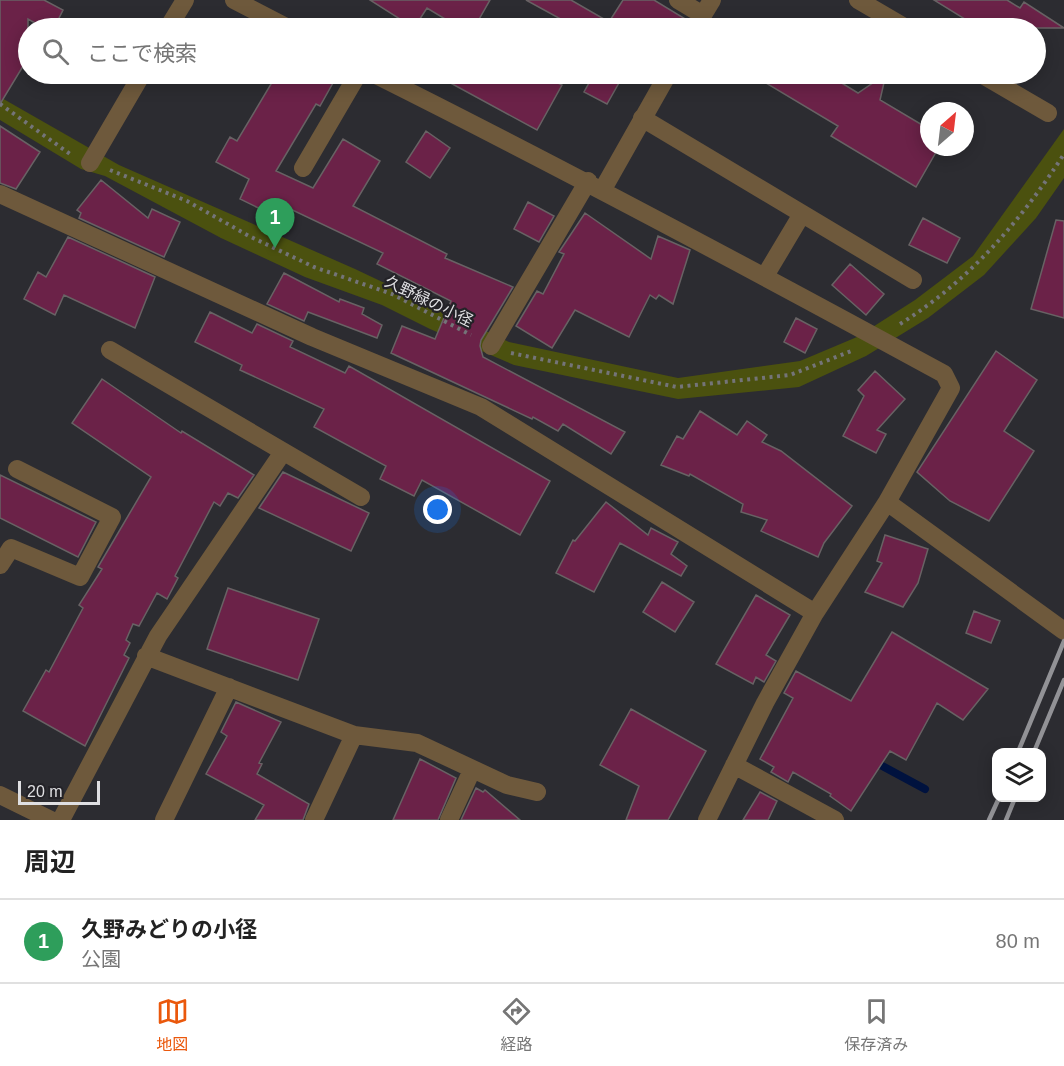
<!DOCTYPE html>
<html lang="ja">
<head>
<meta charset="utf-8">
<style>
	body { margin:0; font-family:Helvetica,"Noto Sans JP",sans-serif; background:#f2f2f2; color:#222 }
	.controls { position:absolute; right:18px; bottom:18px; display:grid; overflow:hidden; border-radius:12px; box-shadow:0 3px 15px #0003 }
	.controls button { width:54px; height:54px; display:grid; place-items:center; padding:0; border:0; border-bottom:2px solid #e0e0e0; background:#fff; color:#222; font:30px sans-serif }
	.compass { position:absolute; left:920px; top:102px; width:54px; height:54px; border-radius:50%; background:#fff; box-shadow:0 3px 15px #0003; rotate:28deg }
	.scale { position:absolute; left:18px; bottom:15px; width:82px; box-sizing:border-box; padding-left:6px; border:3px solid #dfdfe2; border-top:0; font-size:16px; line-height:21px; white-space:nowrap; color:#dfdfe2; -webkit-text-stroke:4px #232227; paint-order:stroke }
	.you { position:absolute; left:438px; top:510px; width:21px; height:21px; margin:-15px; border:4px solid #fff; border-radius:50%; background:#1a73e8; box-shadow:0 0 0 9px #1a73e833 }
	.badge { display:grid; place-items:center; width:39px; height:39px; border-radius:50%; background:#ea580c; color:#fff; font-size:20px; font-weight:700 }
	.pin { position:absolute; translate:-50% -50px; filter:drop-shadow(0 2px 3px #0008) }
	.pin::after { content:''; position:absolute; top:32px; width:21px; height:18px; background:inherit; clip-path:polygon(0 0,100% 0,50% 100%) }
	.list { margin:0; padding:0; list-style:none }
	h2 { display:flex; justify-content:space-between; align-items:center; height:78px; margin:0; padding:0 24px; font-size:26px }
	h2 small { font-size:20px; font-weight:400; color:#767676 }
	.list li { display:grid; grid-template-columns:39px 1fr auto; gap:18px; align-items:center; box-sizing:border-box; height:84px; padding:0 24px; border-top:2px solid #e0e0e0 }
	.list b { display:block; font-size:22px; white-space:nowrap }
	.list p { margin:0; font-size:20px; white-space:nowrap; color:#767676 }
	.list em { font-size:20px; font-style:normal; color:#767676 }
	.icon { flex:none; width:33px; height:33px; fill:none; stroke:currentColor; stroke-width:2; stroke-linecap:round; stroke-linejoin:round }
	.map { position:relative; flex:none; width:1064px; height:820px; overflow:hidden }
	.search { position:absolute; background:#fff; box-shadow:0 3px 15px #0003; left:18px; right:18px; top:18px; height:66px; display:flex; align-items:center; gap:15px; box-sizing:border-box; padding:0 21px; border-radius:33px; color:#767676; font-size:22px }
	.sheet { height:162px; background:#fff }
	nav { display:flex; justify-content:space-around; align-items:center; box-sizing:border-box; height:84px; border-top:2px solid #e0e0e0; background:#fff; font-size:16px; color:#767676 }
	nav a { display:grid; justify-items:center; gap:3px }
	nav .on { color:#ea580c }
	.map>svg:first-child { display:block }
</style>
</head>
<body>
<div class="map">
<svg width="1064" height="820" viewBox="0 0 1064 820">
	<rect width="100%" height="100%" fill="#2c2c31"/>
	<path fill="#4b510f" d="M 0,97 L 119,165 L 355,269 L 509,342 L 678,378 L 800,361 L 857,337 L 915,300 L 973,256 L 1064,129 L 1064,178 L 1036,218 L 984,275 L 928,318 L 866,356 L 799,387 L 678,399 L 514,365 L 430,329 L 382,305 L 305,277 L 221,238 L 105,176 L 81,169 L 0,120 Z"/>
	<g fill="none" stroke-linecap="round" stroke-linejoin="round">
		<path stroke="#00123e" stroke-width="8" d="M 873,761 L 925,789"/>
	</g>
	<path fill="#6b2248" stroke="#686264" stroke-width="1.5" d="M 0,0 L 44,0 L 63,10 L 54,28 L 44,28 L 28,19 L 28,58 L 0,104 Z
		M 370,0 L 490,0 L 474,28 L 460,28 L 427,8 L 414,28 Z
		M 526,0 L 571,0 L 609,22 L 623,0 L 654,0 L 687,20 L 684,28 L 577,28 Z
		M 934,0 L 1007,0 L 1020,8 L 1024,2 L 1064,28 L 975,28 L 964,22 L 965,19 Z
		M 277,74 L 338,74 L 320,106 L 316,104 L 276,171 L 313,188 L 343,139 L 380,161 L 353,206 L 447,254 L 445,258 L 513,287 L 481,340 L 480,346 L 483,357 L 625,432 L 611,454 L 563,424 L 558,431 L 533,417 L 532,419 L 391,353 L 402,326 L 435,339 L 451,301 L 377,264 L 383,253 L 282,205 L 277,217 L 240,199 L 249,179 L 216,162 L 230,137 L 237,141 Z
		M 434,74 L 540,74 L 562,85 L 537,130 Z
		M 594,74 L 624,74 L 607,104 L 584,92 Z
		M 751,74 L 827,74 L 858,93 L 886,74 L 880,100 L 929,129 L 929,147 L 939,147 L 916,187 L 831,136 L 838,126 Z
		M 0,126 L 40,152 L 16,189 L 0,183 Z
		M 426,131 L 450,148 L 430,178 L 406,162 Z
		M 101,180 L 148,218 L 152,209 L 180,222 L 164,257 L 79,218 L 81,213 L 77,210 Z
		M 528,202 L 554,216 L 539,242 L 514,229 Z
		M 585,213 L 651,259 L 658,236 L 690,250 L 673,304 L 659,295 L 656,299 L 650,295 L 629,337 L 575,310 L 552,348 L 516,326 L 537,291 L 543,294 L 564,254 L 559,252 Z
		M 923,218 L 960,238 L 947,263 L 909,245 Z
		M 1056,220 L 1064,221 L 1064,318 L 1031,309 Z
		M 68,237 L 155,277 L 135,328 L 64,295 L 55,315 L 24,299 L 38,272 L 46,277 Z
		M 850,264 L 884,294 L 866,315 L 832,285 Z
		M 284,273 L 339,302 L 340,299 L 364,308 L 362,314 L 382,325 L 377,338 L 308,312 L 304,321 L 267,304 Z
		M 210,312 L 252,333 L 257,324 L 293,341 L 290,347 L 345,373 L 349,366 L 550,481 L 520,535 L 422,480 L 414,496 L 380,479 L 386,466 L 314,427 L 324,409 L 240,370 L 242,365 L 195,342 Z
		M 796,318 L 817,329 L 805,353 L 784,342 Z
		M 996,351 L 1037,380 L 1004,431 L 1034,451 L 989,521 L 950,501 L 917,472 Z
		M 875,371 L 905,399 L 877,430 L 886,434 L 876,453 L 843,436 L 864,396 L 858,390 Z
		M 102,379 L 181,433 L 182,431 L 254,475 L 238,498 L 228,493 L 220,506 L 214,502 L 175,576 L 178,578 L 167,599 L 157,593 L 139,626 L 133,624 L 126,640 L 130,643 L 124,655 L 129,658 L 85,746 L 23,711 L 46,670 L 49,672 L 83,608 L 79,605 L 102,569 L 98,567 L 151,477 L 72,423 Z
		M 700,411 L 737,435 L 747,421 L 767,435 L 762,442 L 781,451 L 852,506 L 824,543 L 818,557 L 761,531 L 767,520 L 741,512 L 743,504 L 690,474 L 689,476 L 661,465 L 677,436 L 683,439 Z
		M 283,472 L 369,513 L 351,551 L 259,508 Z
		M 0,475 L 96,522 L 78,557 L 0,518 Z
		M 606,502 L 648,535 L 651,528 L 678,542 L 671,554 L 687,566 L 681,576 L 620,543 L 594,592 L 556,573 L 573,540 L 575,541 Z
		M 885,535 L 928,549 L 918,583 L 903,607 L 865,592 L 882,563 L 877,561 Z
		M 662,582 L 694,602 L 675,632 L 643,612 Z
		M 228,588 L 319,619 L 298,680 L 207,649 Z
		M 756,595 L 790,615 L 766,655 L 776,661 L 764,682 L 756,677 L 753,684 L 716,664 Z
		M 974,611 L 1000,621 L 991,643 L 966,633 Z
		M 892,632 L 988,689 L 963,720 L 937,703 L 906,760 L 890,751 L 851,811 L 830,796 L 831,794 L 793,772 L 788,782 L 771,772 L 774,767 L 760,759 L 793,698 L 784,693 L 796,671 L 851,701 Z
		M 236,702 L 281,722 L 259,763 L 262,764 L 257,774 L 309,804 L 303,820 L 255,820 L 264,805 L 206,774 L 227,736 L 221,732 Z
		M 631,709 L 706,751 L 668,820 L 626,820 L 639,786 L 600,765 Z
		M 420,759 L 456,778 L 438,820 L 393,820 Z
		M 476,788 L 483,792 L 485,790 L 520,820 L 461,820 Z
		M 760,792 L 777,801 L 768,820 L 743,820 Z"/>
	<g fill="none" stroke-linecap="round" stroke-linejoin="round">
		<path stroke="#747478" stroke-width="4" stroke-dasharray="3 4.5" stroke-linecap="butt" d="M 0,104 L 70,154
			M 110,170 L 187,201 L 249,236 L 314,267 L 392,294 L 471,335
			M 900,324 C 969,281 1020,222 1064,154
			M 511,353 L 677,387 L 790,375 L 854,350"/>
		<path stroke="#6e593c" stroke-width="18" d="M 234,0 L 288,28
			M 678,0 L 703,15
			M 858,0 L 906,28
			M 168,28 L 185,0
			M 695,28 L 712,0
			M 374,74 C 566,170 755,271 944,374 L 951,388 L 887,502 L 815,613 L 765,703 L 707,820
			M 981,74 L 1048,113
			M 642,118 L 913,280
			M 90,163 L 142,74
			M 303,168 L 358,74
			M 603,189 L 668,74
			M 0,194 L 312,337 L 481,407 L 815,613
			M 765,276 L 802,214
			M 491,346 L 588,181
			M 110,350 L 361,497
			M 887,502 L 1064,631
			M 0,565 L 11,548 L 80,577 L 112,517 L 17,469
			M 146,656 L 354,735 L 417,743 L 507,785 L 537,792
			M 734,765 L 835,820
			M 0,795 L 51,820
			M 61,820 L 158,636 L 283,452
			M 164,820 L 229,687
			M 314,820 L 354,735
			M 449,820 L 472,770"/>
		<path stroke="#929296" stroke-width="4.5" d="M 1018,752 L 1064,641
			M 1034,752 L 1064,680
			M 989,820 L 999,798
			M 1006,820 L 1015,798"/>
	</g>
	<g text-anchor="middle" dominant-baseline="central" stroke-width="4.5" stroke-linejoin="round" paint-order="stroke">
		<g font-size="16" fill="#dfdfe2" stroke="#232227">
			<text transform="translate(429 301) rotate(26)">久野緑の小径</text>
		</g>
	</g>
</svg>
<div class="controls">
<button><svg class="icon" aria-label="layers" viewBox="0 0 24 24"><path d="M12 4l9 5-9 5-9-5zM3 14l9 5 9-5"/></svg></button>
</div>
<svg class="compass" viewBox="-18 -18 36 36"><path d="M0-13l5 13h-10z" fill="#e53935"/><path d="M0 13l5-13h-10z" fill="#767676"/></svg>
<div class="scale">20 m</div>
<div class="you"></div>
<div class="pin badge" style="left:275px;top:248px;background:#2e9e5b">1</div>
<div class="search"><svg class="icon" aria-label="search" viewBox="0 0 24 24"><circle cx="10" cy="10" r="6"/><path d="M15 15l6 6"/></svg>ここで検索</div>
</div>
<section class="sheet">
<h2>周辺<small></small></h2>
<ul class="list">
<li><span class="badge" style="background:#2e9e5b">1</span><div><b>久野みどりの小径</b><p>公園</p></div><em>80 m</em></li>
</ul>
</section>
<nav>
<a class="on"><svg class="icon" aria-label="map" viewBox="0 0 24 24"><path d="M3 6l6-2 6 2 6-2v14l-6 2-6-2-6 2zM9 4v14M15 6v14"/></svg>地図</a>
<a><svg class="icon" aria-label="directions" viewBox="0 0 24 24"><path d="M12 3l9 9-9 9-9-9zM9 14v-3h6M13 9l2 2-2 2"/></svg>経路</a>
<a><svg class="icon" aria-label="saved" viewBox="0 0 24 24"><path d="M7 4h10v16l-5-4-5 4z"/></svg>保存済み</a>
</nav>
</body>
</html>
